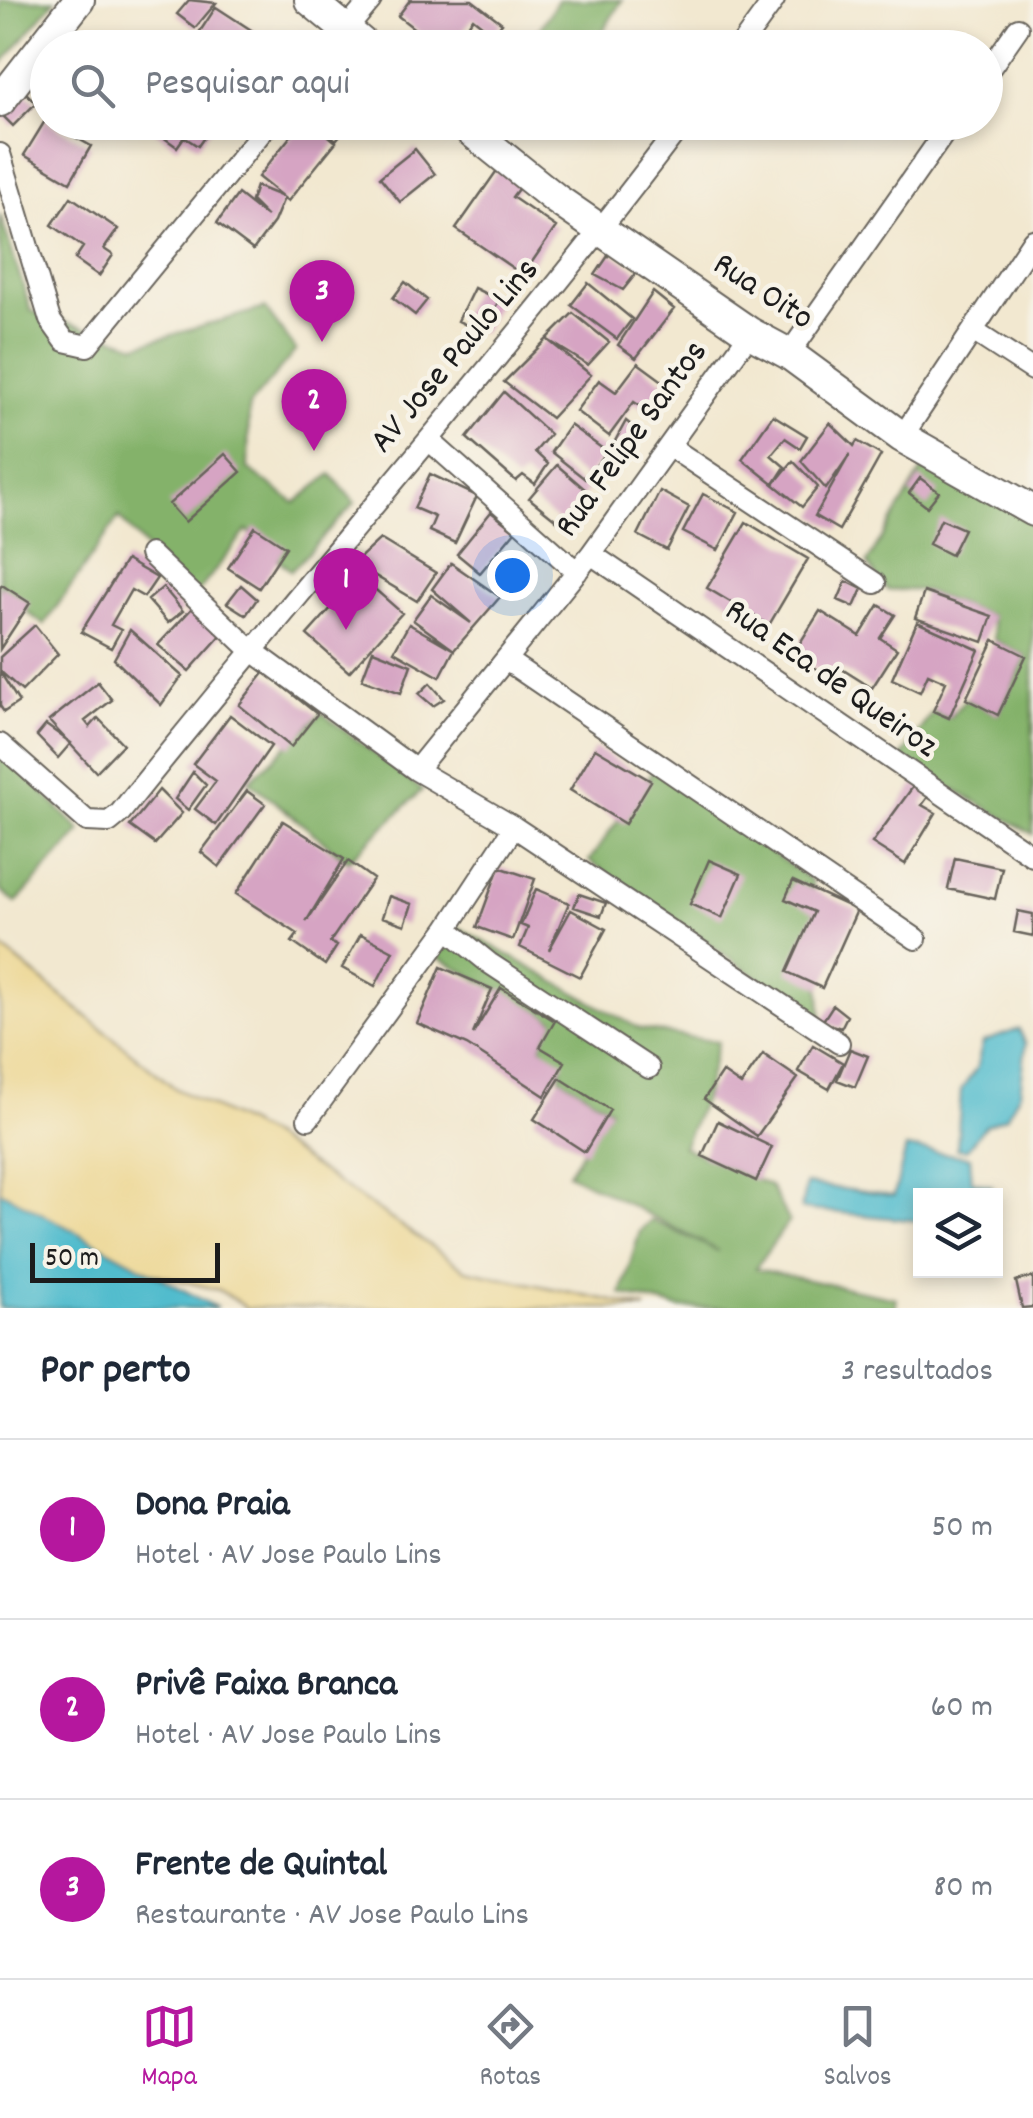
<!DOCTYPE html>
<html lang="pt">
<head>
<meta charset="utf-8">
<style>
	body { margin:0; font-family:Dekko,sans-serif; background:#f6f6f7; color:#1f2937 }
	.controls { position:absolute; right:30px; bottom:30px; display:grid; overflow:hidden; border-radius:0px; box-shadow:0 5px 15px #0003 }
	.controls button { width:90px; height:90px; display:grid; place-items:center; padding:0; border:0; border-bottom:2px solid #e0e1e3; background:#fff; color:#1f2937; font:50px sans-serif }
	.scale { position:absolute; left:30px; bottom:25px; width:190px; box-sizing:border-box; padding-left:10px; border:5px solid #1c1c1c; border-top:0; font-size:28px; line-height:35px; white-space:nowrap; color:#1c1c1c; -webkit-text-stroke:8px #f7f3e8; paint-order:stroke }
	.you { position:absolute; left:512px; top:575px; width:35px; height:35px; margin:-25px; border:8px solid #fff; border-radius:50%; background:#1a73e8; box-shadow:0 0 0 15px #1a73e833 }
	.badge { display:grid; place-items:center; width:65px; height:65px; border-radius:50%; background:#b5179e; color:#fff; font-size:32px; font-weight:700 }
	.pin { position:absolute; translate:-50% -82px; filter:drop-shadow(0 2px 5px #0008) }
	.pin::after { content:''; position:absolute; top:52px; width:35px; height:30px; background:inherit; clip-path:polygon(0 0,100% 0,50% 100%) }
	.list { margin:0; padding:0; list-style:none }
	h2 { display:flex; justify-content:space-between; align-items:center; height:130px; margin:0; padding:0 40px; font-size:42px }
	h2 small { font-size:32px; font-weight:400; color:#747a83 }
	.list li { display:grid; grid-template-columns:65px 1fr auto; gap:30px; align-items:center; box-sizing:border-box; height:180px; padding:0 40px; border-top:2px solid #e0e1e3 }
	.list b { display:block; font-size:38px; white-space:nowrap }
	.list p { margin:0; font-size:32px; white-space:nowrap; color:#747a83 }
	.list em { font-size:32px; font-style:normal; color:#747a83 }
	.icon { flex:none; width:55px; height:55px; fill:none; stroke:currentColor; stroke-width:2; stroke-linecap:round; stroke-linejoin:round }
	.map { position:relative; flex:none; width:1033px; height:1308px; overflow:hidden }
	.search { position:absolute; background:#fff; box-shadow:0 5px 15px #0003; left:30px; right:30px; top:30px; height:110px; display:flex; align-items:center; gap:25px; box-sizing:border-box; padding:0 35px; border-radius:55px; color:#747a83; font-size:38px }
	.sheet { height:670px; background:#fff }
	nav { display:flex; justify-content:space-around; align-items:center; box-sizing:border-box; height:140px; border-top:2px solid #e0e1e3; background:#fff; font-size:28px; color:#747a83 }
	nav a { display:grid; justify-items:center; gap:5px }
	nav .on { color:#b5179e }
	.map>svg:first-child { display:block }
</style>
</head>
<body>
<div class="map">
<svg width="1033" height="1308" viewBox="0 0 1033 1308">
	<rect width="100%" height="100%" fill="#f7f3e8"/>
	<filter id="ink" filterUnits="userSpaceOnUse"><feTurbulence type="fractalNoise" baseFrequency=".01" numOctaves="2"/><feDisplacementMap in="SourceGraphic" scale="20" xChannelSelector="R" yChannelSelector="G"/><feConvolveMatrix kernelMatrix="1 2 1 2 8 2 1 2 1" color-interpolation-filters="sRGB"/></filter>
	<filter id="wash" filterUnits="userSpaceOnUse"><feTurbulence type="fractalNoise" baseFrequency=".0048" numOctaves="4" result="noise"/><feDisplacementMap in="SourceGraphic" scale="40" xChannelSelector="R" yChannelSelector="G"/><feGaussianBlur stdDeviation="2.25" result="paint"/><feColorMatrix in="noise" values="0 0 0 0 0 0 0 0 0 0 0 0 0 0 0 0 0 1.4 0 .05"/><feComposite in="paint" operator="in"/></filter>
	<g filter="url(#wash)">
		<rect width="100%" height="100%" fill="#f2e8d0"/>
		<path fill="#84b26b" stroke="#506744" stroke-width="2.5" d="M 0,0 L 55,0 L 0,66 Z
			M 558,0 L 622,0 L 600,36 L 529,46 Z
			M 0,214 L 31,311 L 137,345 L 265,308 L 296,350 L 249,406 L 248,469 L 295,503 L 331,474 L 355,503 L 291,571 L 247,530 L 191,601 L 119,517 L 44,625 L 0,591 Z
			M 927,462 L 1033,509 L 1033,834 L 900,759 L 933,711 L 949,718 L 966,699 L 998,714 L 1026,656 L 994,640 L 991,616 L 920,590 L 887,590 L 867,563 Z
			M 322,713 L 422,790 L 348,861 L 249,781 Z
			M 0,749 L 81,831 L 16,903 L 0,890 Z
			M 654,769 L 812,881 L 822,1022 L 589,861 Z
			M 458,927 L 640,1029 L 718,1042 L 704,1098 L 683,1147 L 770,1186 L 789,1221 L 755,1269 L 896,1298 L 896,1308 L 681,1308 L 621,1294 L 640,1231 L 651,1220 L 719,1251 L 568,1173 L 610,1109 L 560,1078 L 562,1067 L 540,1047 L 554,1020 L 437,957 Z"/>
		<path fill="#eeda9e" stroke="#857b5d" stroke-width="2.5" d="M 0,946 L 176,1089 L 263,1132 L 466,1270 L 646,1308 L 247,1308 L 219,1290 L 0,1235 Z"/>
		<path fill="#51bccd" stroke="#366c74" stroke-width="2.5" d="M 1019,1029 L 1026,1044 L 1020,1093 L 1006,1117 L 986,1125 L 966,1150 L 957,1149 L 961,1090 L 976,1069 L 983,1042 Z
			M 906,1148 L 970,1157 L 972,1181 L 992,1186 L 990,1195 L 920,1196 L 920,1221 L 801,1209 L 806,1184 L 894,1196 Z
			M 0,1191 L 217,1308 L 0,1308 Z"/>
		<g id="blocks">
			<path fill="#d6a4c3" d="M 189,0 L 216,3 L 195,28 L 177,14 Z
				M 410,0 L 472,0 L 502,23 L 493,34 L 473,18 L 450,48 L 439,48 L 398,16 Z
				M 216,7 L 268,41 L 264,48 L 189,48 Z
				M 23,90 L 36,103 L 13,126 L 0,113 Z
				M 48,116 L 48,122 L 91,146 L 70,182 L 24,155 Z
				M 142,122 L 215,122 L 198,146 L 184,137 L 177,147 Z
				M 302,122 L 312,122 L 336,142 L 288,201 L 284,198 L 274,222 L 253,250 L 217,223 L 238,194 L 267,217 L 251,201 L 256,186 L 283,197 L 258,177 Z
				M 315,122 L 351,122 L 336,140 Z
				M 415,149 L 435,174 L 400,202 L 380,177 Z
				M 498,169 L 521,185 L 512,197 L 556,227 L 523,275 L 456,229 Z
				M 71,197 L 118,229 L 104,249 L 113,255 L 99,276 L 75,259 L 83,247 L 52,225 Z
				M 610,253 L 638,271 L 623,290 L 595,275 Z
				M 405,282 L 427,300 L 415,315 L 393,298 Z
				M 588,283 L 632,319 L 617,339 L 571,305 Z
				M 474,288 L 499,300 L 483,333 L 458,321 Z
				M 653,292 L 674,309 L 636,358 L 618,345 Z
				M 573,313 L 609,342 L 588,365 L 548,340 L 591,375 L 551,418 L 504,382 Z
				M 638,363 L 668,385 L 649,412 L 634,402 L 609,436 L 576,411 L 599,380 L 616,392 Z
				M 504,392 L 550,434 L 535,452 L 548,464 L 535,484 L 523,475 L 516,481 L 467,438 Z
				M 773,415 L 807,436 L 800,448 L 785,438 L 771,455 L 785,467 L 774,484 L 793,461 L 818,487 L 802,507 L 742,459 Z
				M 626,421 L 641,433 L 628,454 L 614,443 Z
				M 830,423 L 854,446 L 857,441 L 881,455 L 839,530 L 815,516 L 850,454 L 826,489 L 801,461 Z
				M 570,425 L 607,452 L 585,479 L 551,452 Z
				M 225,454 L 241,472 L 185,522 L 169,504 Z
				M 557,465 L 587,491 L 560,523 L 529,498 Z
				M 430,474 L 477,496 L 455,543 L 429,531 L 435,517 L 414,508 Z
				M 920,478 L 939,492 L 927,507 L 909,493 Z
				M 660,491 L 689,507 L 667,550 L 638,535 Z
				M 703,494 L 738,512 L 718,550 L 683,532 Z
				M 491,512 L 515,531 L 480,573 L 457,554 Z
				M 941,519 L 964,529 L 951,555 L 929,544 Z
				M 746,522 L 808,559 L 769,625 L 707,588 Z
				M 255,527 L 286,547 L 259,588 L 228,568 Z
				M 380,539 L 436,573 L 417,601 L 354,563 Z
				M 126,560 L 157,578 L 144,597 L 131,590 L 111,625 L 121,630 L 111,648 L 81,632 Z
				M 451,563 L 500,597 L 454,650 L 413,620 L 431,595 L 471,623 L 432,589 Z
				M 360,576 L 402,613 L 349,672 L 307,635 Z
				M 846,581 L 862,589 L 854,607 L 838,600 Z
				M 2,585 L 30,603 L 0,649 L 0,588 Z
				M 241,585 L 257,599 L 246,615 L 227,603 Z
				M 163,587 L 183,611 L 168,623 L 148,600 Z
				M 924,592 L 992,616 L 983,642 L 915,618 Z
				M 195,605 L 223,633 L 189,671 L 158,645 Z
				M 879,605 L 895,615 L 880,638 L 897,649 L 872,688 L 837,666 L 830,677 L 793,654 L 820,611 L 860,636 Z
				M 917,622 L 979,650 L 949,718 L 933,711 L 946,682 L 928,674 L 920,692 L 892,679 Z
				M 409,624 L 454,650 L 440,677 L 394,651 Z
				M 35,625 L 58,654 L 22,691 L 0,671 L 0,657 Z
				M 130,630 L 182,676 L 161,705 L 114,659 Z
				M 994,640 L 1026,656 L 998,715 L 966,699 Z
				M 373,650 L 411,665 L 401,693 L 362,679 Z
				M 0,672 L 19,702 L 4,712 L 0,706 Z
				M 265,672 L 317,714 L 291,747 L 239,705 Z
				M 98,682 L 112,700 L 85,721 L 90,727 L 98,718 L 123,744 L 96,772 L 49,721 Z
				M 430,683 L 444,699 L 433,706 L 419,694 Z
				M 230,715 L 271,746 L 216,825 L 195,809 L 216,781 L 193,764 Z
				M 46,725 L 71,743 L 58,758 L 37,736 Z
				M 595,748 L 651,781 L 625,824 L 570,790 Z
				M 193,772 L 206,785 L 188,810 L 175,799 Z
				M 915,784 L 930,794 L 922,805 L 936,813 L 905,864 L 872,843 Z
				M 159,790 L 182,813 L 155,844 L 130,826 Z
				M 247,791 L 265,804 L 219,867 L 201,852 Z
				M 283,821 L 344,859 L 306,922 L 348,861 L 373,879 L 330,942 L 337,946 L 325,965 L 292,942 L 298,934 L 236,894 Z
				M 955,858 L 1002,868 L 995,899 L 948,889 Z
				M 709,860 L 741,874 L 722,918 L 690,904 Z
				M 499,867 L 535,879 L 513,940 L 477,927 Z
				M 793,881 L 857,910 L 822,988 L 787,972 L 814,912 L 785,899 Z
				M 536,889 L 569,903 L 549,950 L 571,910 L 606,929 L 580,977 L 520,947 L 528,928 L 521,925 Z
				M 579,894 L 606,903 L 601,916 L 574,907 Z
				M 389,896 L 412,904 L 405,925 L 382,917 Z
				M 1018,911 L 1033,914 L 1033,936 L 1014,932 Z
				M 361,934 L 393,951 L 375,986 L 342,968 Z
				M 441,967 L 492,989 L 473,1034 L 501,988 L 555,1021 L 540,1047 L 565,1062 L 545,1096 L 467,1045 L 417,1023 Z
				M 833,1005 L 847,1016 L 841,1028 L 822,1022 Z
				M 813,1045 L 843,1063 L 829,1089 L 798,1071 Z
				M 850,1049 L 868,1056 L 855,1087 L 837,1080 Z
				M 763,1054 L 798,1078 L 757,1136 L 704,1099 L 722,1072 L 741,1085 Z
				M 560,1078 L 610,1110 L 585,1152 L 534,1119 Z
				M 718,1121 L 772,1147 L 756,1181 L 702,1156 Z
				M 1033,1277 L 1033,1307 L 1022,1308 L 1016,1281 Z"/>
		</g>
	</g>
	<g filter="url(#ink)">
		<use href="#blocks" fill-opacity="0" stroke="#67635b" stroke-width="2.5"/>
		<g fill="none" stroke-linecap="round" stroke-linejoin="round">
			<defs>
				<path id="minor" d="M 331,48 L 371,0
					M 739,48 L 774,0
					M 986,74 L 1018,28
					M 0,154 L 50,320 L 65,341 L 87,346 L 270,122
					M 973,331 L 1033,370
					M 789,354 L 952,122
					M 902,437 L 1033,240
					M 430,441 L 577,572
					M 669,446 L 875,583
					M 150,554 L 250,649 L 416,770 L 514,827 L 839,1043
					M 591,554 L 1033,856
					M 506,660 L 916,939
					M 0,744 L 87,821 L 109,822 L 120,813 C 305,581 504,360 683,122
					M 416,770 L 591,554 L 750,333
					M 447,929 L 489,963 L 649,1068
					M 308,1119 L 447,929 L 514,827"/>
				<path id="secondary" d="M 310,0 L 368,48
					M 0,101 L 79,0
					M 460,122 L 556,199 L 750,333 L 789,354 L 902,437 L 1033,511"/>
			</defs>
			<use href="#minor" stroke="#67635b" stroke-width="24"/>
			<use href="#secondary" stroke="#67635b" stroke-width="34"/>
			<use href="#minor" stroke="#fff" stroke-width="20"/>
			<use href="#secondary" stroke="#fff" stroke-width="30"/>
		</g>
	</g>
	<g text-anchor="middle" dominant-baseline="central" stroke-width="9" stroke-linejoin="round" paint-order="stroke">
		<g font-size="35" fill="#1c1c1c" stroke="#f7f3e8">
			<text transform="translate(762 293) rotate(33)">Rua Oito</text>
			<text transform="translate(456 357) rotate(-50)">AV Jose Paulo Lins</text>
			<text transform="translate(633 440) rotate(-54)">Rua Felipe Santos</text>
			<text transform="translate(830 680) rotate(35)">Rua Eca de Queiroz</text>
		</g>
	</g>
</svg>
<div class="controls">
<button><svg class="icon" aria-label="layers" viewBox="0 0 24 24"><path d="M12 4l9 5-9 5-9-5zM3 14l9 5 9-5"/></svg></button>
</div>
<div class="scale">50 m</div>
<div class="you"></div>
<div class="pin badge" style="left:346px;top:630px">1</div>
<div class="pin badge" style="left:314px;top:451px">2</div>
<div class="pin badge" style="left:322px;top:342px">3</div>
<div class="search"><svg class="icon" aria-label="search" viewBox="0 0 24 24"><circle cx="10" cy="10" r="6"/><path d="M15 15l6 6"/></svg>Pesquisar aqui</div>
</div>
<section class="sheet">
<h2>Por perto<small>3 resultados</small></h2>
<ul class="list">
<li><span class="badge">1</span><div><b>Dona Praia</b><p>Hotel · AV Jose Paulo Lins</p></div><em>50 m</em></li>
<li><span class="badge">2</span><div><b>Privê Faixa Branca</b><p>Hotel · AV Jose Paulo Lins</p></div><em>60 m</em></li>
<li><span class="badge">3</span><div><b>Frente de Quintal</b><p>Restaurante · AV Jose Paulo Lins</p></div><em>80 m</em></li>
</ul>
</section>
<nav>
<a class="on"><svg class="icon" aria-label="map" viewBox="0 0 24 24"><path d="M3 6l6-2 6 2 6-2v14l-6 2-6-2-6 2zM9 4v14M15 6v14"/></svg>Mapa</a>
<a><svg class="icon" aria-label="directions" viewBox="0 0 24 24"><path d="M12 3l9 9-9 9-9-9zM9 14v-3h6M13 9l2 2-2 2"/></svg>Rotas</a>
<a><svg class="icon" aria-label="saved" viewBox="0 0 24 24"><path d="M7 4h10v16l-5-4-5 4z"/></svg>Salvos</a>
</nav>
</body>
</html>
